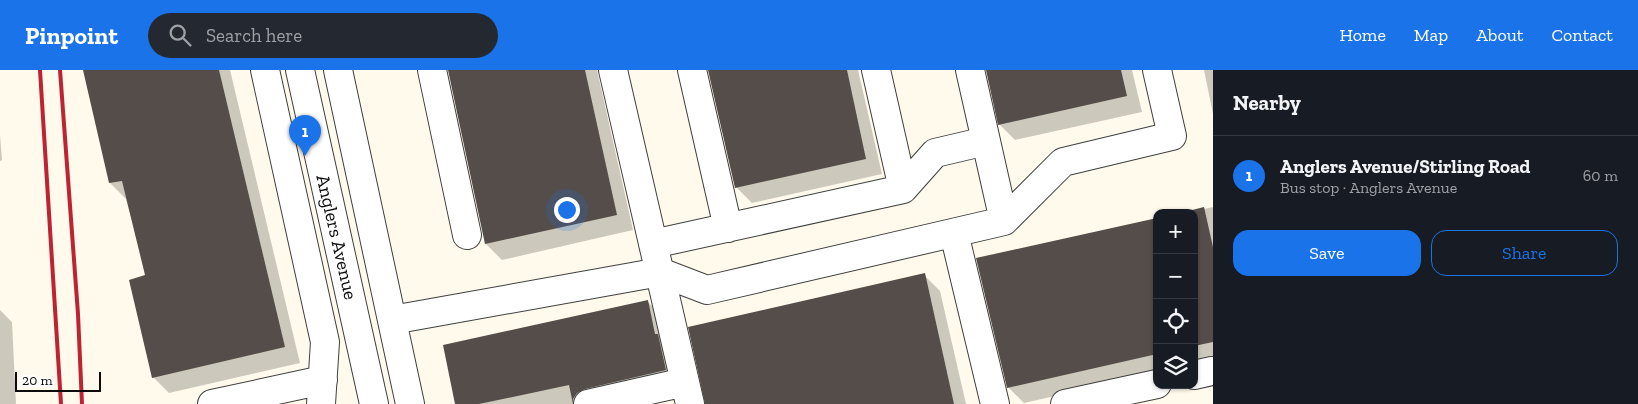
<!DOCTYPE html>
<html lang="en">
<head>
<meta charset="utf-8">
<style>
	body { margin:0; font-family:"Zilla Slab",serif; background:#242831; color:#f1f3f6 }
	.controls { position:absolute; right:15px; bottom:15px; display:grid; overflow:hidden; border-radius:10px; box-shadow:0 1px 4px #0004 }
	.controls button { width:45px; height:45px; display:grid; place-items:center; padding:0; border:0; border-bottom:1px solid #363941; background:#171b24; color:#f1f3f6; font:25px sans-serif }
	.scale { position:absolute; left:15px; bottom:12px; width:86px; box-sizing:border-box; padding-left:5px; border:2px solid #0c0c0c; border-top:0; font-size:14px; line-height:18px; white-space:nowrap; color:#0c0c0c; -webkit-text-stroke:4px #fff; paint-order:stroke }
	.you { position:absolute; left:566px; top:139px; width:18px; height:18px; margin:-12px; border:4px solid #fff; border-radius:50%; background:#1a73e8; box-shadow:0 0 0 8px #1a73e833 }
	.badge { display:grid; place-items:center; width:32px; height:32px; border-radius:50%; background:#1a73e8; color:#fff; font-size:16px; font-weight:700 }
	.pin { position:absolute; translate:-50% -41px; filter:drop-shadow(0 1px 2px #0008) }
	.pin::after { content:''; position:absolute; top:26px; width:18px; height:15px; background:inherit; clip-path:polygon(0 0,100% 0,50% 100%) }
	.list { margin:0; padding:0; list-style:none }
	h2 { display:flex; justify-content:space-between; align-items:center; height:65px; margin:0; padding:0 20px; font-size:21px }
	h2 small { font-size:16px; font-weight:400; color:#9ea1a6 }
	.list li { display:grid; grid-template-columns:32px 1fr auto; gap:15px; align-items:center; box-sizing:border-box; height:80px; padding:0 20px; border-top:1px solid #363941 }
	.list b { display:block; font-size:19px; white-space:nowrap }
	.list p { margin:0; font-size:16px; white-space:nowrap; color:#9ea1a6 }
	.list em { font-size:16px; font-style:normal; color:#9ea1a6 }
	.actions { display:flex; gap:10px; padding:15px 20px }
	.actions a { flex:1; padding:11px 0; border:1px solid #1a73e8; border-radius:15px; text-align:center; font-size:18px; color:#1a73e8 }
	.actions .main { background:#1a73e8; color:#fff }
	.icon { flex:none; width:28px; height:28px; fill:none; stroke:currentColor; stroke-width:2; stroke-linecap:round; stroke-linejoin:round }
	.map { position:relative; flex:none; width:1213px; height:334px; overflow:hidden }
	header { display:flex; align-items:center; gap:30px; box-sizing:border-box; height:70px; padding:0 25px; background:#1a73e8; color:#fff }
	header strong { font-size:24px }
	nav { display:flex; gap:28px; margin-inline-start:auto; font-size:18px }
	.search { width:350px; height:45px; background:#242831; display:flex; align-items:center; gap:12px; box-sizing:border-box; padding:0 18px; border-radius:28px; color:#9ea1a6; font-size:19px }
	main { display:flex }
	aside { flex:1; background:#171b24 }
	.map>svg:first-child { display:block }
</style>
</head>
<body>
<header>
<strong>Pinpoint</strong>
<div class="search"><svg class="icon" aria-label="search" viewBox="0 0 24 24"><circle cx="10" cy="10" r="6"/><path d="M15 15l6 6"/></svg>Search here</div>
<nav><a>Home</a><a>Map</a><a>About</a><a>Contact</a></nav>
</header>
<main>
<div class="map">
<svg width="1213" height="334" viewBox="0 0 1213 334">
	<rect width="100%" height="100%" fill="#fffaec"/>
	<path fill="#0003" d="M 84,0 L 230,0 L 300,293 L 169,323 L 153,307 L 147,206 L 126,129 L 110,113 Z
		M 449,0 L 597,0 L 633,160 L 502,190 L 486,174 Z
		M 709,0 L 858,0 L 882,104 L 752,133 L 736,117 Z
		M 987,0 L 1132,0 L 1142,42 L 1015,70 L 999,54 Z
		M 1204,0 L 1213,0 L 1213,44 Z
		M 0,65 L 2,90 L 0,91 Z
		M 1213,137 L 1213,291 L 1194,295 L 1194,143 L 1186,143 Z
		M 1157,149 L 1157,303 L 1024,333 L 1008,317 Z
		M 924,205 L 940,221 L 966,334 L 706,334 Z
		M 648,232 L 664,248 L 681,316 L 602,334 L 457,334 Z
		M 0,240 L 12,252 L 16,334 L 0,334 Z"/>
	<path fill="#554d49" d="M 83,0 L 219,0 L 285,277 L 152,308 L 129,210 L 145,205 L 122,111 L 109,113 Z
		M 448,0 L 585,0 L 617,145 L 485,174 Z
		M 708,0 L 847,0 L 866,89 L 735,118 Z
		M 986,0 L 1121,0 L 1127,26 L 998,55 Z
		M 1204,137 L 1213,177 L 1213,272 L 1194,276 L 1194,143 L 1180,143 Z
		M 1157,148 L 1157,284 L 1007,318 L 976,188 Z
		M 925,203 L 954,334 L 705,334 L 688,257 Z
		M 648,230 L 655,264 L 658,264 L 666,300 L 585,319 L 577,323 L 573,329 L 573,334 L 569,315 L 479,334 L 455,334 L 443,275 Z"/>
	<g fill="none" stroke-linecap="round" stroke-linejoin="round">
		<defs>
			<path id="minor" d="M 265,0 L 325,272 L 321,334
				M 300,0 L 374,334
				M 338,0 L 410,334
				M 432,0 L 467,165
				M 613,0 L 690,334
				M 692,0 L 728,158
				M 876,0 L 903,119
				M 1004,151 L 1063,92 L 1172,66 L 1157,0
				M 954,163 L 995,334
				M 653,174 L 903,119 L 935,83 L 986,71
				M 392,250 L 660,202 L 707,220 L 1004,151 L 970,0
				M 1194,305 L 1212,301
				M 212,334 L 323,310
				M 588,334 L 685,312
				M 1065,334 L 1157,314"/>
		</defs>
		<use href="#minor" stroke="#3f3f3f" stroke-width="30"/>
		<use href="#minor" stroke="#fff" stroke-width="28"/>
		<path stroke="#be2333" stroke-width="4" d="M 40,0 L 61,334
			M 60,0 L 78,244 L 82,334"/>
	</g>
	<g text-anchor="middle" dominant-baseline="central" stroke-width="5" stroke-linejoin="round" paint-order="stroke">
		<g font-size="19" fill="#0c0c0c" stroke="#fff">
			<text transform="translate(337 167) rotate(77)">Anglers Avenue</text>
		</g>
	</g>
</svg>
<div class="controls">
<button>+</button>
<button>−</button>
<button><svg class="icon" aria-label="locate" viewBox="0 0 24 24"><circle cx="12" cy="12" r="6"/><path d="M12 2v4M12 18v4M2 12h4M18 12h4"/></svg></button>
<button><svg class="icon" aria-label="layers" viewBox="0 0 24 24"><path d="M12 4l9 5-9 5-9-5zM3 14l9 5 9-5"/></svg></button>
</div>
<div class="scale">20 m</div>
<div class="you"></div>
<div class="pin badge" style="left:305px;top:86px">1</div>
</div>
<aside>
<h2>Nearby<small></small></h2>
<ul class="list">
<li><span class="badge">1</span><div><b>Anglers Avenue/Stirling Road</b><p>Bus stop · Anglers Avenue</p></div><em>60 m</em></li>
</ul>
<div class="actions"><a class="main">Save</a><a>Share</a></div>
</aside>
</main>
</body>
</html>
